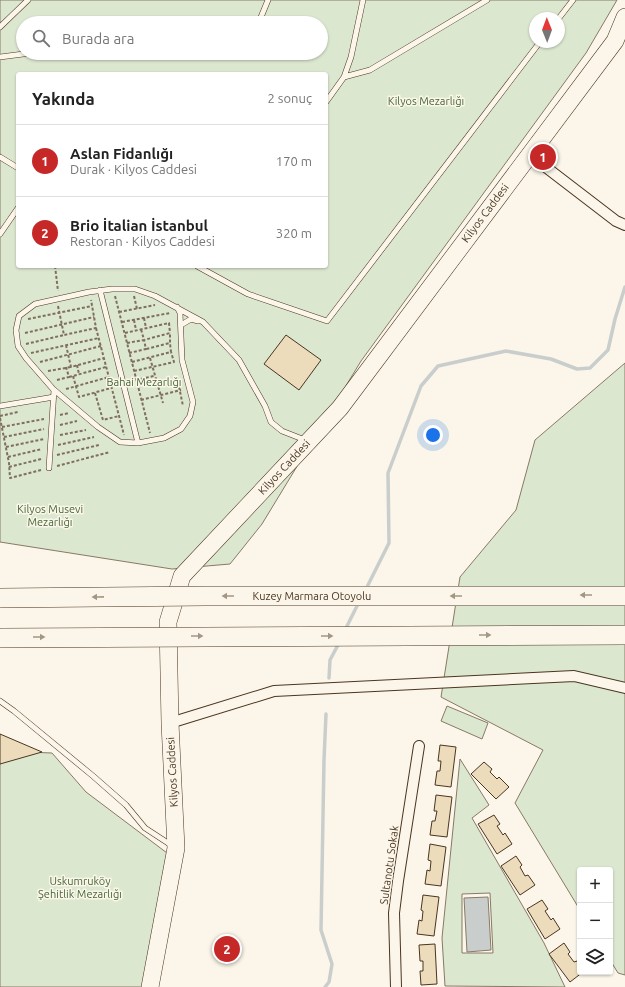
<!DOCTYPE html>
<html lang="tr">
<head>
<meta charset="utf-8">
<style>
	body { margin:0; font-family:Ubuntu,sans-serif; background:#f2f2f2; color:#222 }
	.controls { position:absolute; right:12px; bottom:12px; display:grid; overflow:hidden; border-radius:4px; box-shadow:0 1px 3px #0004 }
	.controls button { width:36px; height:36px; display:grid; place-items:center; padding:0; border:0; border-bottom:1px solid #e0e0e0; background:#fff; color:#222; font:20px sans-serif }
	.compass { position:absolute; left:529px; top:12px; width:36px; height:36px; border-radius:50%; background:#fff; box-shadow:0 1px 3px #0004; rotate:359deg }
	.you { position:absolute; left:433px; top:435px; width:14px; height:14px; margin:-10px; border:3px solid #fff; border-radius:50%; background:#1a73e8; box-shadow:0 0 0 6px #1a73e833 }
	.badge { display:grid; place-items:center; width:26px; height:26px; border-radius:50%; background:#c62828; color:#fff; font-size:13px; font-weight:700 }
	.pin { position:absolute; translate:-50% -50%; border:2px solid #fff; box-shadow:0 1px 4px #0006 }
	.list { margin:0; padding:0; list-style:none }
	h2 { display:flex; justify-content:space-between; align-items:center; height:52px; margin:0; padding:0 16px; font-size:17px }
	h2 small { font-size:13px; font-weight:400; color:#767676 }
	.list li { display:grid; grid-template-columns:26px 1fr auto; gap:12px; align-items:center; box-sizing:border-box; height:72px; padding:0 16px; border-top:1px solid #e0e0e0 }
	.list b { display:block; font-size:15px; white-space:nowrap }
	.list p { margin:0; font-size:13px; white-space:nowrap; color:#767676 }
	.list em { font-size:13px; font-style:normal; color:#767676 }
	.icon { flex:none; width:22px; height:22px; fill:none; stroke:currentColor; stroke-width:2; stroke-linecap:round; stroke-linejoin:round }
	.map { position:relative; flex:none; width:625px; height:987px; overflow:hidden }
	.search { position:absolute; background:#fff; box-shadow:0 1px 3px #0004; left:16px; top:16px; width:312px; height:44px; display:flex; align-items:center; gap:10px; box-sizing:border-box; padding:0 14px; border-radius:22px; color:#767676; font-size:15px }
	.panel { position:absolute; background:#fff; box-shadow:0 1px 3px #0004; left:16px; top:72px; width:312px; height:196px; border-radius:4px }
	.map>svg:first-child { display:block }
</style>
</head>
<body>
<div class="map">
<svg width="625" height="987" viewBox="0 0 625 987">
	<rect width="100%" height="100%" fill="#fbf6e9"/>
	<path fill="#dce7d0" stroke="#887966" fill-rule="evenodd" d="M 0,0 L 617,0 L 586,53 L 361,361 L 262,524 L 230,564 L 172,569 L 0,542 ZM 535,18 L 559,18 L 559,42 L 535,42 ZM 23,23 L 321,23 L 321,53 L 23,53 ZM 18,74 L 326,74 L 326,266 L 18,266 Z
		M 625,363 L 625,975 L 618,973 L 610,960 L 610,870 L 580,870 L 580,910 L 515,803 L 543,750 L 441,697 L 460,577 L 516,510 L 535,440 Z
		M 447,706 L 488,723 L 482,739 L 441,721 Z
		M 0,751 L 52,753 L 86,792 L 167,853 L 142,987 L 0,987 Z
		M 460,759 L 489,805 L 472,818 L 544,943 L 565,987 L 445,986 L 442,938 ZM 490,893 L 493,953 L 462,953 L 462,894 Z"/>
	<path fill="#c9cecd" stroke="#887966" d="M 488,897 L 491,950 L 467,952 L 464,898 Z"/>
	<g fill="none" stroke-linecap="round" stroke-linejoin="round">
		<path stroke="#c9cecd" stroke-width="3.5" d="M 365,591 L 389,543 L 388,473 L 421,386 L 438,366 L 506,351 L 551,359 L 577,369 L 590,368 L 608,350 L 615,319 L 625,287
			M 345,630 L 359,602
			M 329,678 L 330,660 L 339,643
			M 325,987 L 329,982 L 332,964 L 321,930 L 324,760 L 326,714"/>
	</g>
	<path fill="#ecdcbc" stroke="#4a3520" d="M 286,335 L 321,360 L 299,390 L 264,364 Z
		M 0,734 L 42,752 L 0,764 Z
		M 440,745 L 456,747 L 451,787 L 435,785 L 437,771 L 440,771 L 441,761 L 438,761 Z
		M 484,762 L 492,769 L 490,772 L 497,779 L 499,777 L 509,787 L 496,799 L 471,774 Z
		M 436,795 L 452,797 L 447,837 L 430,835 L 432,821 L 435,821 L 437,811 L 434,811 Z
		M 494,815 L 500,824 L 497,826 L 503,835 L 505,833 L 512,844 L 497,854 L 478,824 Z
		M 430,844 L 446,847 L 441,886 L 425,884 L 427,870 L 430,871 L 431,861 L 428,860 Z
		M 516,856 L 522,865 L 520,867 L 525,876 L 528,875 L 535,885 L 520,895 L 501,866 Z
		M 423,895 L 439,897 L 434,936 L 417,934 L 419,920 L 422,921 L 423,911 L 421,910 Z
		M 542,900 L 548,909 L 545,911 L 551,920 L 553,918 L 560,929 L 545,939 L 527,909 Z
		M 564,943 L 570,952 L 568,954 L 574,962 L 577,961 L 580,966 L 580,972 L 583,972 L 570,982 L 549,954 Z
		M 435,944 L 437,984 L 421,985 L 420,971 L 423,971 L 423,961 L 420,961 L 419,945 Z"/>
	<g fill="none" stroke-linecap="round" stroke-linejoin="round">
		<defs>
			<path id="service" d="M 559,18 L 573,0
				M 251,23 L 259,22 L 268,0
				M 0,27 L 28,0
				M 0,57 L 31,53
				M 344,77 L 370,70 L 487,0
				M 326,102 L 344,77 L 351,57 L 363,0
				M 0,157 L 18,168
				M 0,234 L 18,208
				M 197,266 L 248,294 L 327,321 L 540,42
				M 100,290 L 138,443
				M 177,307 L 180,313 L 182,360 L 193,402 L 190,416 L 181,429 L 164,438 L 138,443 L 120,442 L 98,427 L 53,389 L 26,358 L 18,346 L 16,330 L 19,316 L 35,304 L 89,292 L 112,289 L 135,289 L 155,296 L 203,322 L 239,360 L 265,406 L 271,422 L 282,431 L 305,440
				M 181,325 L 191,319 L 198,321
				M 0,406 L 54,397
				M 49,468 L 54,390
				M 0,701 L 14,711 L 93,776 L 126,805 L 145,828 L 171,845"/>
			<path id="minor" d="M 530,155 L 616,221 L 625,225
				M 170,723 L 274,691 L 574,676 L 625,688
				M 396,987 L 394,913 L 398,881 L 419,746"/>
			<path id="primary" d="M 150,987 L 176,848 L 170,723 L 168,622 L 182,576 L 340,408 L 615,41 L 625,17"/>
		</defs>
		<use href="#service" stroke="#4a3520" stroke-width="6"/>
		<use href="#minor" stroke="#4a3520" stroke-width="12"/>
		<use href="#primary" stroke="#4a3520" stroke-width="18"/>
		<path stroke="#7f6f5c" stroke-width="2" stroke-dasharray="3 2" stroke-linecap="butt" d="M 55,266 L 58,291
			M 115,296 L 150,433
			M 134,296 L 137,309
			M 58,306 L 64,335 L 96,328 L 91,300
			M 119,312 L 155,305
			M 144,318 L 146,328
			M 28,319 L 92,306
			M 134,320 L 136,330
			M 122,322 L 170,313
			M 96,328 L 124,435
			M 25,333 L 94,317
			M 125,333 L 169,323 L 170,333
			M 127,343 L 144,340 L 141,329
			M 26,344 L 64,335
			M 66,345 L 71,367 L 104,358
			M 31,353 L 99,338
			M 129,353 L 146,349 L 144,340 L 170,333 L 170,343 L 146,349
			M 150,358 L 163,403
			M 40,362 L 101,346
			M 132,362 L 171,352 L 170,343
			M 77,365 L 79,374
			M 48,371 L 71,367
			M 134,371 L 174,362 L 171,352
			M 73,376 L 79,397 L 111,388
			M 69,377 L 106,367
			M 177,377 L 183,406
			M 57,380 L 69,377 L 66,367
			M 136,380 L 154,376
			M 66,389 L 109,377
			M 95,393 L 103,420 L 119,416
			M 141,400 L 181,390
			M 60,415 L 69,413
			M 0,416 L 18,412
			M 0,418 L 9,463 L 10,478 L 41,470
			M 60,425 L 77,421
			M 2,427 L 44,419
			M 60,435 L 86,430
			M 4,437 L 44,429
			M 58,445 L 94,437
			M 6,447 L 44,439
			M 57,455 L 99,445
			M 8,457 L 42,449
			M 57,466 L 110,452
			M 9,467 L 41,459"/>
		<use href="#service" stroke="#fbf6e9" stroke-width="5"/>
		<use href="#minor" stroke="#fbf6e9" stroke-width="10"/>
		<use href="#primary" stroke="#fbf6e9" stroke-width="17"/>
		<defs>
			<path id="motorway-bridge" d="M 0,598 L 205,596 L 625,596
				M 0,638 L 625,635"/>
		</defs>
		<use href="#motorway-bridge" stroke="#4a3520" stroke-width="20" stroke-linecap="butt"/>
		<use href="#motorway-bridge" stroke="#fbf6e9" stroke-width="19"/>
	</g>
	<defs><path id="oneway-solid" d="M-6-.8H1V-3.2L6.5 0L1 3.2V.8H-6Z"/></defs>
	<g fill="#a29684">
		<use href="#oneway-solid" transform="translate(586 595) rotate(-180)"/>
		<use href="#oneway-solid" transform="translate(228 596) rotate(180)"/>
		<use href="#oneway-solid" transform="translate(456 596) rotate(180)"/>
		<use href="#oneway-solid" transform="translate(98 597) rotate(179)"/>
		<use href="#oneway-solid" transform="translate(485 635)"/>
		<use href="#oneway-solid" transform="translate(197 636)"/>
		<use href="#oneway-solid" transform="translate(327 636)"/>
		<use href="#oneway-solid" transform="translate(39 637)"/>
	</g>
	<g text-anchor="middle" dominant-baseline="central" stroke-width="3" stroke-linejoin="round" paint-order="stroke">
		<g font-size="11" fill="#436837" stroke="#fbf6e9">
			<text x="426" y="101">Kilyos Mezarlığı</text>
			<text x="144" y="382">Bahai Mezarlığı</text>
			<text x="50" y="509">Kilyos Musevi<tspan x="50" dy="13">Mezarlığı</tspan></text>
			<text x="80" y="881">Uskumruköy<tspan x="80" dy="13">Şehitlik Mezarlığı</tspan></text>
		</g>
		<g font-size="11" fill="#4a3520" stroke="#fbf6e9">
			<text transform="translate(485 213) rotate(-53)">Kilyos Caddesi</text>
			<text transform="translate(284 467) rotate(-47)">Kilyos Caddesi</text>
			<text x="312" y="596">Kuzey Marmara Otoyolu</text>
			<text transform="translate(172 772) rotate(-93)">Kilyos Caddesi</text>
			<text transform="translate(389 865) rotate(-82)">Sultanotu Sokak</text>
		</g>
	</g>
</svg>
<div class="controls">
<button>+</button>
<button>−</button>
<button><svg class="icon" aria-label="layers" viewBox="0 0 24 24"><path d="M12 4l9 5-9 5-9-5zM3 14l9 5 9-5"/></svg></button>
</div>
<svg class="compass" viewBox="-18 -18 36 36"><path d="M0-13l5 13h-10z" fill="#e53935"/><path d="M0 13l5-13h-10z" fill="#767676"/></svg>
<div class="you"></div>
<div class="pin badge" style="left:543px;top:157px">1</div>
<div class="pin badge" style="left:227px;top:949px">2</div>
<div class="search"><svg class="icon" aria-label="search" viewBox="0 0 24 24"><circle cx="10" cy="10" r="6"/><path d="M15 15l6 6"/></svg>Burada ara</div>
<section class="panel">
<h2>Yakında<small>2 sonuç</small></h2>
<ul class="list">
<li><span class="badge">1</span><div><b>Aslan Fidanlığı</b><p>Durak · Kilyos Caddesi</p></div><em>170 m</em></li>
<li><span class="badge">2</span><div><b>Brio İtalian İstanbul</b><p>Restoran · Kilyos Caddesi</p></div><em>320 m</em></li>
</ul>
</section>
</div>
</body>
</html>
